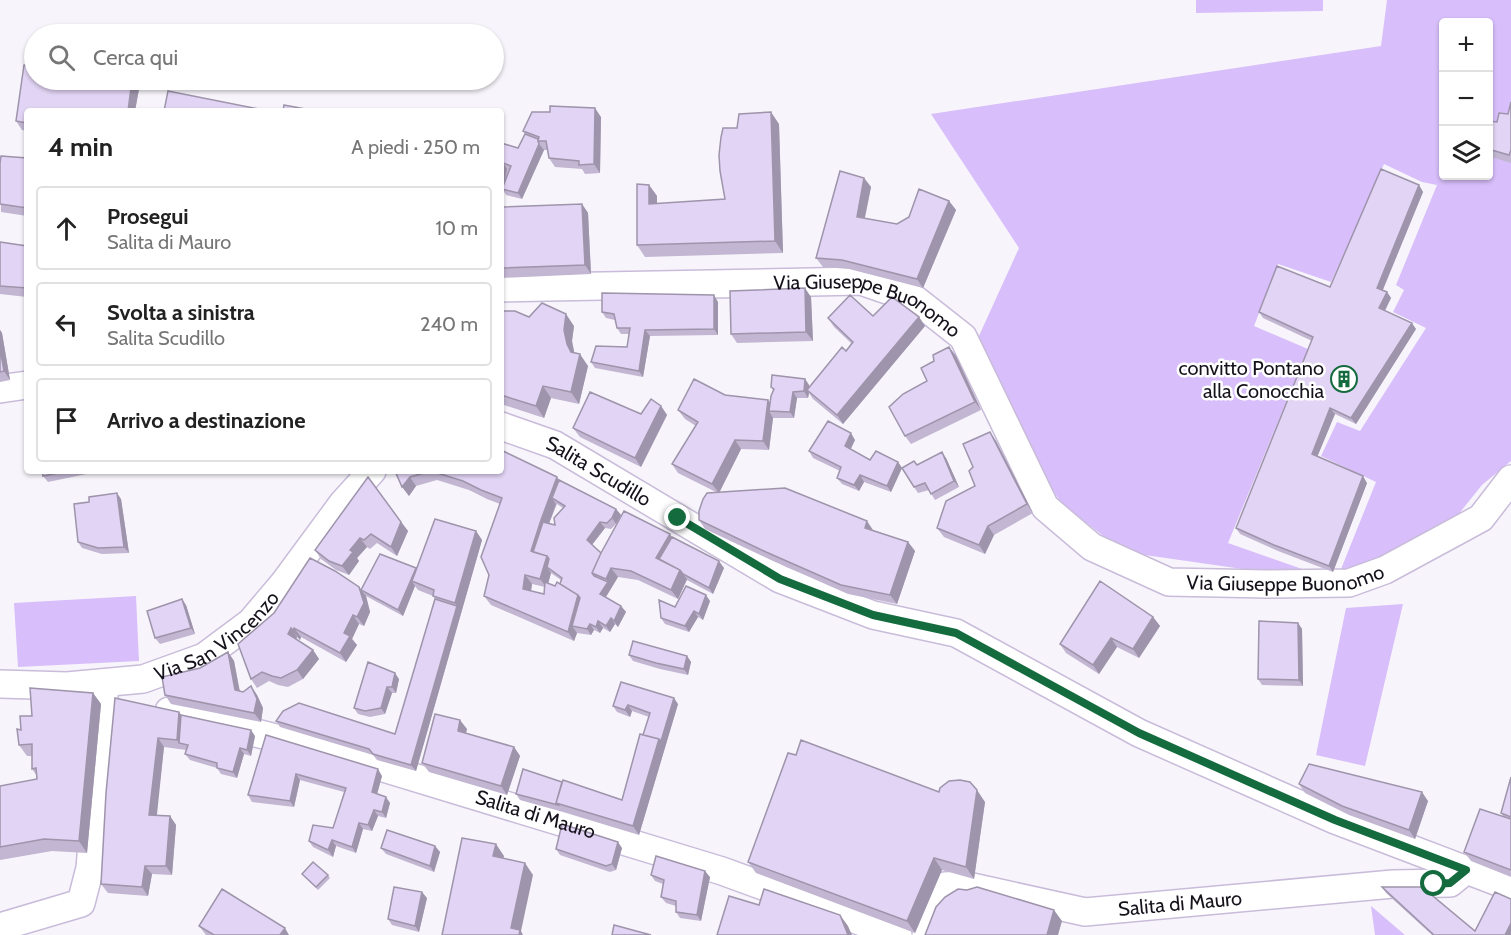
<!DOCTYPE html>
<html lang="it">
<head>
<meta charset="utf-8">
<style>
	body { margin:0; font-family:Cabin,sans-serif; background:#f2f2f2; color:#222 }
	.controls { position:absolute; right:18px; top:18px; display:grid; overflow:hidden; border-radius:6px; box-shadow:0 2px 4px #0004 }
	.controls button { width:54px; height:54px; display:grid; place-items:center; padding:0; border:0; border-bottom:2px solid #e0e0e0; background:#fff; color:#222; font:30px sans-serif }
	.stop { position:absolute; width:18px; height:18px; margin:-14px; border:4px solid #146b3e; border-radius:50%; background:#fff }
	.stop.end { background:#146b3e; border-color:#fff; box-shadow:0 2px 6px #0008 }
	.list { margin:0; padding:0; list-style:none }
	h2 { display:flex; justify-content:space-between; align-items:center; height:78px; margin:0; padding:0 24px; font-size:26px }
	h2 small { font-size:20px; font-weight:400; color:#767676 }
	.list li { display:grid; grid-template-columns:39px 1fr auto; gap:18px; align-items:center; box-sizing:border-box; height:84px; margin:0 12px 12px; padding:0 12px; border:2px solid #e0e0e0; border-radius:6px }
	.list b { display:block; font-size:22px; white-space:nowrap }
	.list p { margin:0; font-size:20px; white-space:nowrap; color:#767676 }
	.list em { font-size:20px; font-style:normal; color:#767676 }
	.icon { flex:none; width:33px; height:33px; fill:none; stroke:currentColor; stroke-width:2; stroke-linecap:round; stroke-linejoin:round }
	.map { position:relative; flex:none; width:1511px; height:935px; overflow:hidden }
	.search { position:absolute; background:#fff; box-shadow:0 2px 4px #0004; left:24px; top:24px; width:480px; height:66px; display:flex; align-items:center; gap:15px; box-sizing:border-box; padding:0 21px; border-radius:33px; color:#767676; font-size:22px }
	.panel { position:absolute; background:#fff; box-shadow:0 2px 4px #0004; left:24px; top:108px; width:480px; height:366px; border-radius:6px }
	.map>svg:first-child { display:block }
</style>
</head>
<body>
<div class="map">
<svg width="1511" height="935" viewBox="0 0 1511 935">
	<rect width="100%" height="100%" fill="#f7f5fb"/>
	<path fill="#d8befa" fill-rule="evenodd" d="M 1196,0 L 1323,0 L 1323,11 L 1196,13 Z
		M 1387,0 L 1511,0 L 1511,461 L 1482,485 L 1457,516 L 1415,540 L 1337,579 L 1376,482 L 1321,456 L 1337,422 L 1360,431 L 1426,328 L 1393,312 L 1404,290 L 1396,285 L 1437,185 L 1422,182 L 1384,164 L 1331,282 L 1278,264 L 1254,326 L 1308,349 L 1228,543 L 1305,570 L 1305,578 L 1124,552 L 1061,503 L 1023,442 L 978,338 L 1019,248 L 931,114 L 1381,46 ZM 1444,22 L 1488,22 L 1488,176 L 1444,176 Z
		M 136,596 L 139,661 L 18,667 L 14,603 Z
		M 1403,604 L 1365,766 L 1316,755 L 1346,608 Z
		M 1371,906 L 1405,935 L 1375,935 Z"/>
	<g fill="none" stroke-linecap="round" stroke-linejoin="round">
		<defs>
			<g id="minor">
				<path id="s1" d="M 501,288 L 861,281 L 916,300 L 963,337 L 1045,507 L 1092,547 L 1169,582 L 1267,584 L 1349,583 L 1385,570 L 1481,518 L 1511,479"/>
				<path d="M 0,389 L 27,385"/>
				<path id="s2" d="M 501,426 L 555,445 L 780,579 L 873,615 L 956,633 L 1139,733 L 1335,820 L 1511,887"/>
				<path id="s3" d="M 0,684 L 67,686 L 143,679 L 204,657 L 251,622 L 284,583 L 343,503 L 372,471"/>
				<path id="s4" d="M 169,711 L 331,752 L 722,871 L 898,935"/>
				<path d="M 0,927 L 81,903 L 90,868 L 105,683"/>
				<path id="s5" d="M 926,935 L 945,886 L 963,885 L 1085,912 L 1393,884 L 1450,883 L 1466,870"/>
			</g>
		</defs>
		<use href="#minor" stroke="#c9bcda" stroke-width="30"/>
		<use href="#minor" stroke="#fff" stroke-width="27"/>
	</g>
	<path fill="#c2b6d2" fill-rule="evenodd" d="M 24,65 L 34,66 L 34,80 L 132,80 L 139,89 L 135,111 L 27,111 L 27,131 L 22,130 L 16,121 Z
		M 1511,102 L 1511,163 L 1488,156 L 1488,121 L 1497,122 L 1508,114 Z
		M 601,117 L 600,173 L 585,174 L 582,169 L 555,167 L 549,158 L 548,150 L 544,150 L 522,199 L 506,195 L 503,190 L 501,198 L 501,143 L 518,148 L 525,134 L 523,131 Z
		M 779,124 L 783,253 L 645,257 L 637,245 L 649,185 L 657,196 L 657,204 L 725,199 L 737,128 Z
		M 27,158 L 27,216 L 1,212 L 0,163 Z
		M 864,178 L 871,187 L 865,218 L 897,224 L 949,201 L 956,210 L 923,288 L 849,269 L 823,267 L 816,258 Z
		M 1419,185 L 1423,192 L 1383,290 L 1387,292 L 1391,298 L 1385,311 L 1416,329 L 1356,424 L 1335,414 L 1317,456 L 1367,483 L 1333,572 L 1278,551 L 1240,534 L 1236,528 L 1312,341 L 1263,318 L 1259,312 L 1330,287 Z
		M 582,204 L 588,213 L 591,274 L 501,278 L 501,207 Z
		M 0,242 L 27,246 L 27,297 L 0,294 Z
		M 811,297 L 813,341 L 737,343 L 731,334 Z
		M 718,302 L 718,335 L 650,336 L 643,377 L 595,368 L 591,362 L 627,347 L 629,334 L 621,334 L 617,328 L 615,320 L 606,318 L 602,312 Z
		M 501,311 L 574,326 L 572,341 L 574,352 L 588,366 L 579,404 L 551,398 L 544,418 L 501,404 Z
		M 873,316 L 919,317 L 925,326 L 843,424 L 813,399 L 809,393 L 808,398 L 797,398 L 794,418 L 773,418 L 769,450 L 741,449 L 719,493 L 873,530 L 908,542 L 915,551 L 897,604 L 848,594 L 773,561 L 705,529 L 699,520 L 718,493 L 678,473 L 672,464 L 696,426 L 685,419 L 678,410 L 725,395 L 768,400 L 770,403 L 773,390 L 771,387 L 805,379 L 809,385 L 809,387 L 852,344 L 834,327 L 828,318 Z
		M 0,330 L 2,333 L 10,380 L 0,382 Z
		M 949,347 L 956,356 L 981,410 L 911,444 L 905,436 L 927,381 L 934,361 Z
		M 661,406 L 667,415 L 641,467 L 580,437 L 573,428 L 641,414 Z
		M 990,432 L 996,441 L 1033,513 L 994,535 L 985,554 L 944,537 L 937,528 L 975,486 L 973,467 Z
		M 855,440 L 850,449 L 870,460 L 898,462 L 902,468 L 891,492 L 864,482 L 859,491 L 842,484 L 837,478 L 840,471 L 813,458 L 809,451 Z
		M 946,458 L 959,487 L 935,500 L 929,490 L 918,493 L 914,487 L 917,465 Z
		M 42,471 L 101,471 L 48,482 L 43,476 Z
		M 395,471 L 501,471 L 559,480 L 616,509 L 621,515 L 616,524 L 611,529 L 605,528 L 592,545 L 601,553 L 672,537 L 724,568 L 713,594 L 687,580 L 678,599 L 638,580 L 618,577 L 606,597 L 621,606 L 626,612 L 618,627 L 615,624 L 610,632 L 603,628 L 600,633 L 594,630 L 591,635 L 577,633 L 574,641 L 491,605 L 484,596 L 489,575 L 500,504 L 487,499 L 469,490 L 437,480 L 416,486 L 409,496 ZM 557,504 L 563,508 L 555,525 L 549,524 ZM 551,573 L 561,580 L 560,584 L 555,586 L 548,583 ZM 532,584 L 545,587 L 544,594 L 531,591 Z
		M 368,477 L 408,531 L 397,556 L 377,543 L 370,549 L 367,547 L 357,558 L 359,561 L 349,575 L 336,570 L 321,559 L 315,550 Z
		M 121,499 L 129,553 L 102,554 L 82,548 L 78,542 Z
		M 476,531 L 482,540 L 416,771 L 377,760 L 373,755 L 280,727 L 276,721 L 395,734 L 435,599 L 433,596 L 418,590 L 415,586 L 403,616 L 366,596 L 361,590 L 416,568 Z
		M 359,587 L 366,596 L 370,612 L 364,626 L 359,624 L 352,639 L 357,645 L 346,662 L 301,637 L 300,640 L 297,637 L 296,639 L 313,650 L 319,659 L 303,679 L 288,687 L 278,685 L 269,681 L 257,688 L 251,679 L 238,644 Z
		M 710,601 L 703,620 L 698,617 L 689,632 L 665,624 L 661,618 L 675,607 Z
		M 186,605 L 195,634 L 160,644 L 155,638 Z
		M 1153,617 L 1160,626 L 1139,658 L 1117,647 L 1099,674 L 1066,653 L 1060,644 Z
		M 1298,623 L 1302,629 L 1303,686 L 1262,685 L 1258,679 Z
		M 228,652 L 234,661 L 240,691 L 243,692 L 251,686 L 257,695 L 263,708 L 261,722 L 171,704 L 165,695 L 200,668 Z
		M 629,655 L 687,656 L 691,662 L 688,675 L 660,669 L 633,661 Z
		M 399,679 L 396,693 L 392,693 L 385,714 L 370,717 L 358,714 L 354,708 Z
		M 93,693 L 101,704 L 87,853 L 52,851 L 0,860 L 0,786 L 37,779 L 37,776 L 32,769 L 32,756 L 27,756 L 19,745 L 21,730 L 32,716 Z
		M 115,698 L 181,715 L 255,736 L 251,756 L 244,754 L 237,778 L 221,774 L 217,768 L 190,760 L 185,754 L 186,750 L 164,747 L 156,815 L 170,816 L 176,825 L 172,875 L 152,874 L 148,896 L 108,893 L 101,884 Z
		M 678,704 L 639,835 L 563,812 L 520,800 L 516,794 L 562,782 L 622,800 L 649,717 L 632,711 L 630,717 L 617,712 L 613,706 Z
		M 467,729 L 466,733 L 514,747 L 520,756 L 507,795 L 429,772 L 422,763 Z
		M 266,735 L 382,776 L 377,794 L 390,803 L 386,818 L 378,816 L 372,831 L 363,829 L 356,853 L 336,846 L 333,857 L 313,847 L 309,841 L 333,828 L 344,792 L 300,780 L 294,807 L 252,802 L 248,795 Z
		M 796,755 L 939,792 L 985,802 L 974,879 L 942,870 L 915,933 L 756,873 L 748,862 Z
		M 1511,777 L 1511,877 L 1471,861 L 1464,852 L 1503,816 L 1501,813 Z
		M 1299,784 L 1428,801 L 1415,839 L 1349,815 L 1305,793 Z
		M 435,846 L 440,852 L 434,872 L 386,854 L 381,848 Z
		M 622,848 L 616,870 L 610,872 L 560,855 L 556,849 Z
		M 302,874 L 328,875 L 330,878 L 318,890 Z
		M 651,875 L 710,877 L 701,921 L 680,918 L 676,912 L 676,906 L 666,903 L 661,897 L 663,884 L 655,881 Z
		M 1382,887 L 1475,931 L 1511,935 L 1432,935 L 1386,893 Z
		M 427,898 L 419,932 L 392,925 L 388,919 Z
		M 199,926 L 289,935 L 206,935 Z"/>
	<path fill="#9e94ab" d="M 132,80 L 139,89 L 135,111 L 128,111 Z
		M 595,108 L 601,117 L 600,173 L 594,164 Z
		M 771,112 L 779,124 L 783,253 L 775,241 Z
		M 539,144 L 544,150 L 522,199 L 518,193 Z
		M 503,163 L 507,169 L 503,189 L 502,189 L 503,190 L 501,198 L 501,171 Z
		M 864,178 L 871,187 L 863,226 L 857,217 Z
		M 649,185 L 657,196 L 657,216 L 649,204 Z
		M 1419,185 L 1423,192 L 1381,294 L 1377,288 Z
		M 949,201 L 956,210 L 923,288 L 917,279 Z
		M 582,204 L 588,213 L 591,274 L 585,265 Z
		M 805,288 L 811,297 L 813,341 L 806,332 Z
		M 1387,292 L 1391,298 L 1383,314 L 1379,308 Z
		M 714,295 L 718,302 L 718,335 L 714,329 Z
		M 566,314 L 574,326 L 572,341 L 575,356 L 580,354 L 588,366 L 579,404 L 571,392 L 567,344 L 564,330 Z
		M 919,317 L 925,326 L 843,424 L 837,415 Z
		M 1412,323 L 1416,329 L 1356,424 L 1351,418 Z
		M 0,330 L 2,333 L 10,380 L 4,371 L 0,348 Z
		M 645,330 L 650,336 L 643,377 L 639,371 Z
		M 949,347 L 956,356 L 981,410 L 975,402 Z
		M 805,379 L 809,385 L 809,392 L 807,390 L 809,393 L 808,398 L 804,391 Z
		M 543,386 L 551,398 L 544,418 L 536,406 Z
		M 793,392 L 797,398 L 794,418 L 790,412 Z
		M 768,400 L 774,409 L 769,411 L 773,418 L 769,450 L 763,441 Z
		M 661,406 L 667,415 L 641,467 L 635,458 Z
		M 1330,408 L 1335,414 L 1316,460 L 1312,454 Z
		M 990,432 L 996,441 L 1033,513 L 1027,504 Z
		M 851,433 L 855,440 L 849,453 L 845,446 Z
		M 735,440 L 741,449 L 719,493 L 712,484 Z
		M 942,452 L 946,458 L 959,487 L 954,481 Z
		M 898,462 L 902,468 L 891,492 L 887,486 Z
		M 860,475 L 864,482 L 859,491 L 854,485 Z
		M 1363,476 L 1367,483 L 1333,572 L 1329,566 Z
		M 410,477 L 416,486 L 409,496 L 402,487 Z
		M 557,477 L 564,486 L 552,498 L 556,504 L 547,529 L 538,556 L 531,551 L 541,520 Z
		M 117,493 L 121,499 L 129,553 L 124,547 Z
		M 616,509 L 621,515 L 616,524 L 612,518 Z
		M 867,521 L 873,530 L 865,528 Z
		M 401,522 L 408,531 L 397,556 L 391,547 Z
		M 600,522 L 605,528 L 591,546 L 587,540 Z
		M 988,526 L 994,535 L 985,554 L 979,545 Z
		M 476,531 L 482,540 L 416,771 L 411,765 L 457,606 L 455,603 Z
		M 670,534 L 676,543 L 664,564 L 656,558 Z
		M 360,538 L 367,547 L 357,558 L 359,561 L 349,575 L 342,566 L 350,550 Z
		M 908,542 L 915,551 L 897,604 L 890,595 Z
		M 547,556 L 553,565 L 547,567 L 551,573 L 547,588 L 540,579 Z
		M 719,561 L 724,568 L 713,594 L 709,588 Z
		M 416,568 L 412,581 L 415,586 L 403,616 L 398,610 Z
		M 611,568 L 618,577 L 604,600 L 600,594 L 608,582 L 606,579 Z
		M 680,570 L 687,579 L 678,599 L 671,590 Z
		M 525,575 L 532,584 L 530,598 L 523,589 Z
		M 359,587 L 366,596 L 370,612 L 364,626 L 357,617 Z
		M 578,595 L 585,604 L 572,626 L 577,633 L 574,641 L 568,632 Z
		M 706,595 L 710,601 L 703,620 L 699,614 Z
		M 182,599 L 186,605 L 195,634 L 191,628 Z
		M 621,606 L 626,612 L 618,627 L 614,621 Z
		M 694,611 L 698,617 L 689,632 L 685,626 Z
		M 353,615 L 359,624 L 352,639 L 357,645 L 346,662 L 340,653 L 344,633 Z
		M 1153,617 L 1160,626 L 1139,658 L 1133,649 Z
		M 611,618 L 615,624 L 610,632 L 606,626 Z
		M 598,621 L 603,628 L 600,633 L 596,627 Z
		M 1298,623 L 1302,629 L 1303,686 L 1299,680 Z
		M 590,624 L 594,630 L 591,635 L 587,629 Z
		M 291,628 L 297,637 L 295,643 L 288,634 Z
		M 294,628 L 301,637 L 300,640 L 293,631 Z
		M 1111,638 L 1117,647 L 1099,674 L 1093,665 Z
		M 313,650 L 319,659 L 303,679 L 297,670 Z
		M 228,652 L 234,661 L 241,699 L 235,690 Z
		M 687,656 L 691,662 L 688,675 L 684,669 Z
		M 395,673 L 399,679 L 396,693 L 392,687 Z
		M 251,686 L 257,695 L 263,708 L 261,722 L 254,713 Z
		M 387,687 L 392,693 L 385,714 L 381,708 Z
		M 93,693 L 101,704 L 87,853 L 79,841 Z
		M 674,698 L 678,704 L 639,835 L 633,826 L 659,739 Z
		M 628,705 L 632,711 L 630,717 L 625,710 Z
		M 179,712 L 186,721 L 179,743 L 177,740 Z
		M 460,720 L 467,729 L 464,740 L 458,731 Z
		M 251,730 L 255,736 L 251,756 L 247,750 Z
		M 158,738 L 164,747 L 156,824 L 149,815 Z
		M 514,747 L 520,756 L 507,795 L 501,786 Z
		M 240,748 L 244,754 L 237,778 L 233,772 Z
		M 378,769 L 382,776 L 376,798 L 372,792 Z
		M 296,774 L 300,780 L 294,807 L 290,801 Z
		M 977,790 L 985,802 L 974,879 L 966,867 Z
		M 1422,792 L 1428,801 L 1415,839 L 1409,830 Z
		M 386,797 L 390,803 L 386,818 L 382,812 Z
		M 374,810 L 378,816 L 372,831 L 368,825 Z
		M 170,816 L 176,825 L 172,875 L 166,866 Z
		M 359,823 L 363,829 L 356,853 L 352,847 Z
		M 332,840 L 336,846 L 333,857 L 328,850 Z
		M 618,842 L 622,848 L 616,870 L 612,864 Z
		M 496,844 L 504,856 L 501,868 L 493,856 Z
		M 435,846 L 440,852 L 434,872 L 430,866 Z
		M 934,858 L 942,870 L 915,933 L 907,921 Z
		M 525,863 L 533,875 L 521,931 L 523,935 L 516,935 L 511,928 Z
		M 145,866 L 152,874 L 148,896 L 142,887 Z
		M 705,871 L 710,877 L 701,921 L 697,915 Z
		M 422,892 L 427,898 L 419,932 L 415,926 Z
		M 1054,910 L 1062,921 L 1058,935 L 1047,935 Z
		M 840,915 L 848,926 L 852,935 L 848,935 Z
		M 1511,923 L 1511,935 L 1505,935 Z
		M 285,928 L 289,935 L 280,935 Z"/>
	<path fill="#e1d4f4" stroke="#9e94ab" stroke-width="1.5" d="M 24,65 L 34,66 L 34,80 L 132,80 L 128,111 L 27,111 L 27,123 L 16,121 Z
		M 168,91 L 269,111 L 164,111 Z
		M 1511,102 L 1511,150 L 1509,155 L 1488,149 L 1488,121 L 1497,122 L 1499,113 L 1508,114 Z
		M 284,105 L 316,111 L 283,111 Z
		M 550,106 L 595,108 L 594,164 L 579,165 L 579,161 L 549,158 L 546,141 L 538,141 L 539,137 L 523,131 L 532,112 L 550,112 Z
		M 771,112 L 775,241 L 637,245 L 637,184 L 649,185 L 649,204 L 725,199 L 720,171 L 719,155 L 721,137 L 723,128 L 737,128 L 739,114 Z
		M 525,134 L 538,139 L 538,141 L 539,144 L 518,193 L 502,189 L 511,166 L 503,163 L 501,172 L 501,143 L 518,148 Z
		M 1,156 L 27,158 L 27,208 L 0,204 L 0,163 Z
		M 1381,169 L 1419,185 L 1377,288 L 1387,292 L 1379,308 L 1412,323 L 1351,418 L 1330,408 L 1312,454 L 1363,476 L 1329,566 L 1274,545 L 1236,528 L 1313,337 L 1259,312 L 1277,266 L 1330,287 Z
		M 840,171 L 864,178 L 857,217 L 897,224 L 909,217 L 919,189 L 949,201 L 917,279 L 842,260 L 816,258 Z
		M 582,204 L 585,265 L 501,268 L 501,207 Z
		M 0,242 L 27,246 L 27,288 L 0,286 Z
		M 805,288 L 806,332 L 731,334 L 730,291 Z
		M 602,293 L 714,295 L 714,329 L 645,330 L 639,371 L 591,362 L 596,346 L 627,347 L 630,328 L 617,328 L 614,314 L 602,312 Z
		M 850,295 L 873,316 L 892,297 L 919,317 L 837,415 L 807,390 L 842,347 L 846,351 L 853,342 L 828,318 Z
		M 542,303 L 566,314 L 564,330 L 567,344 L 571,352 L 580,354 L 571,392 L 543,386 L 536,406 L 501,395 L 501,311 L 515,311 L 529,317 Z
		M 949,347 L 975,402 L 905,436 L 889,407 L 903,394 L 927,381 L 921,368 L 934,361 L 933,355 Z
		M 0,348 L 4,371 L 0,372 Z
		M 772,375 L 805,379 L 804,391 L 793,392 L 790,412 L 769,411 L 771,396 L 774,389 L 771,387 Z
		M 694,379 L 725,395 L 768,400 L 763,441 L 735,440 L 712,484 L 672,464 L 698,422 L 678,410 Z
		M 590,392 L 641,414 L 651,399 L 661,406 L 635,458 L 573,428 Z
		M 828,421 L 851,433 L 845,446 L 870,460 L 876,451 L 898,462 L 887,486 L 860,475 L 854,485 L 837,478 L 841,467 L 809,451 Z
		M 990,432 L 1027,504 L 988,526 L 979,545 L 937,528 L 946,501 L 975,486 L 969,471 L 973,467 L 963,444 Z
		M 501,450 L 557,477 L 541,520 L 531,551 L 547,556 L 540,579 L 525,575 L 523,589 L 544,594 L 545,582 L 555,586 L 557,582 L 578,595 L 568,632 L 484,596 L 489,575 L 481,557 L 502,498 L 481,490 L 463,481 L 431,471 L 410,477 L 402,487 L 395,471 L 501,471 Z
		M 942,452 L 954,481 L 931,494 L 925,483 L 914,487 L 902,468 L 914,461 L 917,465 Z
		M 42,471 L 68,471 L 43,476 Z
		M 368,477 L 401,522 L 391,547 L 371,534 L 364,540 L 360,538 L 350,550 L 353,552 L 342,566 L 329,561 L 315,550 Z
		M 559,480 L 616,509 L 612,518 L 607,523 L 600,522 L 587,540 L 601,553 L 592,573 L 594,576 L 608,582 L 600,594 L 621,606 L 614,621 L 611,618 L 606,626 L 598,621 L 596,627 L 590,624 L 587,629 L 572,626 L 580,598 L 578,595 L 560,584 L 562,578 L 547,567 L 549,559 L 547,556 L 533,552 L 543,522 L 555,525 L 554,518 L 565,506 L 552,498 Z
		M 785,488 L 867,521 L 865,528 L 908,542 L 890,595 L 841,585 L 766,552 L 699,520 L 699,511 L 703,499 L 707,493 Z
		M 117,493 L 124,547 L 98,548 L 78,542 L 74,504 L 89,502 L 89,497 Z
		M 624,511 L 670,534 L 656,558 L 680,570 L 671,590 L 631,571 L 611,568 L 606,579 L 592,573 L 601,553 Z
		M 435,519 L 476,531 L 455,603 L 433,596 L 434,590 L 412,581 Z
		M 672,537 L 719,561 L 709,588 L 683,574 L 680,570 L 659,559 Z
		M 380,554 L 416,568 L 398,610 L 361,590 Z
		M 310,558 L 335,571 L 359,587 L 364,603 L 357,617 L 353,615 L 344,633 L 350,636 L 340,653 L 294,628 L 293,631 L 291,628 L 288,634 L 313,650 L 297,670 L 281,678 L 272,676 L 262,672 L 251,679 L 238,644 L 274,613 Z
		M 1100,581 L 1153,617 L 1133,649 L 1111,638 L 1093,665 L 1060,644 Z
		M 686,586 L 706,595 L 699,614 L 694,611 L 685,626 L 661,618 L 659,600 L 675,607 Z
		M 182,599 L 191,628 L 155,638 L 147,611 Z
		M 435,599 L 457,606 L 411,765 L 373,754 L 369,749 L 276,721 L 283,711 L 299,703 L 395,734 Z
		M 1259,621 L 1298,623 L 1299,680 L 1258,679 Z
		M 633,641 L 687,656 L 684,669 L 656,663 L 629,655 Z
		M 228,652 L 235,690 L 243,692 L 251,686 L 257,699 L 254,713 L 165,695 L 162,677 L 200,668 Z
		M 368,662 L 395,673 L 392,687 L 387,687 L 381,708 L 365,711 L 354,708 Z
		M 621,682 L 674,698 L 661,741 L 659,739 L 643,735 L 650,713 L 628,705 L 625,710 L 613,706 Z
		M 30,688 L 93,693 L 79,841 L 44,839 L 0,847 L 0,786 L 37,779 L 36,768 L 32,769 L 32,744 L 19,745 L 17,729 L 21,730 L 20,716 L 32,716 Z
		M 115,698 L 179,712 L 177,740 L 158,738 L 149,815 L 170,816 L 166,866 L 145,866 L 142,887 L 101,884 L 106,793 Z
		M 435,714 L 460,720 L 458,731 L 514,747 L 501,786 L 422,763 Z
		M 181,715 L 251,730 L 247,750 L 240,748 L 233,772 L 217,768 L 217,763 L 185,754 L 188,745 L 179,743 Z
		M 640,734 L 659,739 L 633,826 L 556,803 L 563,780 L 622,800 Z
		M 266,735 L 378,769 L 372,792 L 386,797 L 382,812 L 374,810 L 368,825 L 359,823 L 352,847 L 332,840 L 328,850 L 309,841 L 313,825 L 333,828 L 346,788 L 296,774 L 290,801 L 248,795 Z
		M 801,740 L 939,792 L 940,788 L 949,781 L 960,780 L 970,782 L 977,790 L 966,867 L 934,858 L 907,921 L 748,862 L 788,753 L 796,755 Z
		M 1309,764 L 1422,792 L 1409,830 L 1342,806 L 1299,784 Z
		M 523,769 L 562,782 L 556,803 L 558,805 L 516,794 Z
		M 1511,777 L 1511,817 L 1501,813 Z
		M 1480,809 L 1511,819 L 1511,870 L 1464,852 Z
		M 562,824 L 618,842 L 612,864 L 606,866 L 556,849 Z
		M 387,830 L 435,846 L 430,866 L 381,848 Z
		M 462,838 L 496,844 L 493,856 L 525,863 L 511,928 L 520,930 L 519,935 L 442,935 Z
		M 656,856 L 705,871 L 697,915 L 676,912 L 676,901 L 661,897 L 664,880 L 651,875 Z
		M 313,862 L 328,875 L 316,887 L 302,874 Z
		M 394,887 L 422,892 L 415,926 L 388,919 Z
		M 977,887 L 1054,910 L 1047,935 L 925,935 L 936,907 L 945,897 L 958,889 L 967,890 Z
		M 1382,887 L 1422,887 L 1475,931 L 1495,892 L 1511,899 L 1511,923 L 1505,935 L 1434,935 Z
		M 222,889 L 285,928 L 280,935 L 214,935 L 199,926 Z
		M 764,889 L 840,915 L 848,935 L 717,935 L 729,896 L 759,905 Z
		M 614,925 L 651,935 L 612,935 Z"/>
	<g fill="none" stroke-linecap="round" stroke-linejoin="round">
		<path stroke="#146b3e" stroke-width="8" d="M 678,518 L 780,579 L 873,615 L 956,633 L 1139,733 L 1335,820 L 1466,870 L 1450,883 L 1434,884"/>
	</g>
	<defs>
		<symbol id="building-ring" viewBox="-11 -11 22 22"><circle r="9.5" fill="#fff" stroke="#146b3e" stroke-width="1.5"/><path d="M-4-6H4V6H1V3H-1V6H-4ZM-2.5-4.3h1.7v1.8h-1.7ZM.8-4.3h1.7v1.8H.8ZM-2.5-1h1.7V.8h-1.7ZM.8-1h1.7V.8H.8Z" fill="#146b3e"/></symbol>
	</defs>
	<g fill-rule="evenodd">
		<use href="#building-ring" x="1329" y="364" width="30" height="30"/>
	</g>
	<g text-anchor="middle" dominant-baseline="central" stroke-width="5" stroke-linejoin="round" paint-order="stroke">
		<g font-size="20" fill="#16121c" stroke="#fff">
			<text stroke="none"><textPath href="#s1" startOffset="372">Via Giuseppe Buonomo</textPath></text>
			<text stroke="none"><textPath href="#s2" startOffset="108">Salita Scudillo</textPath></text>
			<text stroke="none"><textPath href="#s1" startOffset="930">Via Giuseppe Buonomo</textPath></text>
			<text stroke="none"><textPath href="#s3" startOffset="230">Via San Vincenzo</textPath></text>
			<text stroke="none"><textPath href="#s4" startOffset="381">Salita di Mauro</textPath></text>
			<text stroke="none"><textPath href="#s5" startOffset="291">Salita di Mauro</textPath></text>
		</g>
		<g font-size="20" fill="#16121c" stroke="#fff" text-anchor="end">
			<text x="1324" y="368">convitto Pontano<tspan x="1324" dy="23">alla Conocchia</tspan></text>
		</g>
	</g>
</svg>
<div class="controls">
<button>+</button>
<button>−</button>
<button><svg class="icon" aria-label="layers" viewBox="0 0 24 24"><path d="M12 4l9 5-9 5-9-5zM3 14l9 5 9-5"/></svg></button>
</div>
<div class="stop" style="left:1434px;top:884px"></div>
<div class="stop end" style="left:678px;top:518px"></div>
<div class="search"><svg class="icon" aria-label="search" viewBox="0 0 24 24"><circle cx="10" cy="10" r="6"/><path d="M15 15l6 6"/></svg>Cerca qui</div>
<section class="panel">
<h2>4 min<small>A piedi · 250 m</small></h2>
<ul class="list">
<li><svg class="icon" aria-label="ahead" viewBox="0 0 24 24"><path d="M12 20V5M6 11l6-6 6 6"/></svg><div><b>Prosegui</b><p>Salita di Mauro</p></div><em>10 m</em></li>
<li><svg class="icon" aria-label="left" viewBox="0 0 24 24"><path d="M17 20v-9H6M10 6l-5 5 5 5"/></svg><div><b>Svolta a sinistra</b><p>Salita Scudillo</p></div><em>240 m</em></li>
<li><svg class="icon" aria-label="arrive" viewBox="0 0 24 24"><path d="M6 21V4h12l-3 4 3 4H6"/></svg><div><b>Arrivo a destinazione</b></div></li>
</ul>
</section>
</div>
</body>
</html>
